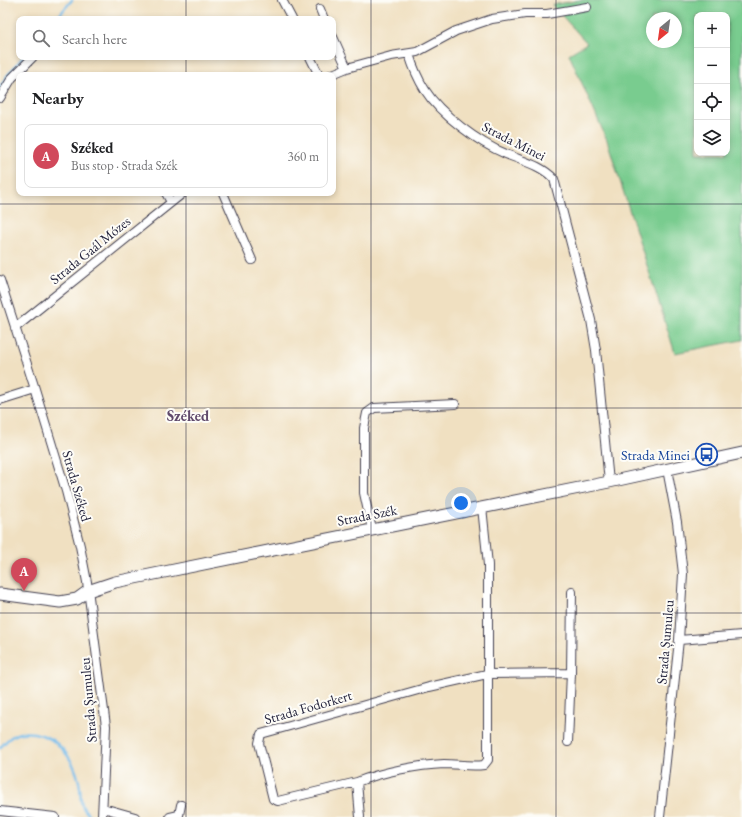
<!DOCTYPE html>
<html lang="en">
<head>
<meta charset="utf-8">
<style>
	body { margin:0; font-family:"EB Garamond",serif; background:#f6f6f6; color:#202124 }
	.controls { position:absolute; right:12px; top:12px; display:grid; overflow:hidden; border-radius:8px; box-shadow:0 2px 6px #0003 }
	.controls button { width:36px; height:36px; display:grid; place-items:center; padding:0; border:0; border-bottom:1px solid #e0e0e0; background:#fff; color:#202124; font:20px sans-serif }
	.compass { position:absolute; left:646px; top:12px; width:36px; height:36px; border-radius:50%; background:#fff; box-shadow:0 2px 6px #0003; rotate:209deg }
	.you { position:absolute; left:461px; top:503px; width:14px; height:14px; margin:-10px; border:3px solid #fff; border-radius:50%; background:#1a73e8; box-shadow:0 0 0 6px #1a73e833 }
	.badge { display:grid; place-items:center; width:26px; height:26px; border-radius:50%; background:#d1495b; color:#fff; font-size:13px; font-weight:700 }
	.pin { position:absolute; translate:-50% -33px; filter:drop-shadow(0 1px 2px #0008) }
	.pin::after { content:''; position:absolute; top:21px; width:14px; height:12px; background:inherit; clip-path:polygon(0 0,100% 0,50% 100%) }
	.list { margin:0; padding:0; list-style:none }
	h2 { display:flex; justify-content:space-between; align-items:center; height:52px; margin:0; padding:0 16px; font-size:17px }
	h2 small { font-size:13px; font-weight:400; color:#757577 }
	.list li { display:grid; grid-template-columns:26px 1fr auto; gap:12px; align-items:center; box-sizing:border-box; height:64px; margin:0 8px 8px; padding:0 8px; border:1px solid #e0e0e0; border-radius:8px }
	.list b { display:block; font-size:15px; white-space:nowrap }
	.list p { margin:0; font-size:13px; white-space:nowrap; color:#757577 }
	.list em { font-size:13px; font-style:normal; color:#757577 }
	.icon { flex:none; width:22px; height:22px; fill:none; stroke:currentColor; stroke-width:2; stroke-linecap:round; stroke-linejoin:round }
	.map { position:relative; flex:none; width:742px; height:817px; overflow:hidden }
	.search { position:absolute; background:#fff; box-shadow:0 2px 6px #0003; left:16px; top:16px; width:320px; height:44px; display:flex; align-items:center; gap:10px; box-sizing:border-box; padding:0 14px; border-radius:8px; color:#757577; font-size:15px }
	.panel { position:absolute; background:#fff; box-shadow:0 2px 6px #0003; left:16px; top:72px; width:320px; height:124px; border-radius:8px }
	.map>svg:first-child { display:block }
</style>
</head>
<body>
<div class="map">
<svg width="742" height="817" viewBox="0 0 742 817">
	<rect width="100%" height="100%" fill="#fdfcf7"/>
	<filter id="ink" filterUnits="userSpaceOnUse"><feTurbulence type="fractalNoise" baseFrequency=".025" numOctaves="2"/><feDisplacementMap in="SourceGraphic" scale="8" xChannelSelector="R" yChannelSelector="G"/><feConvolveMatrix kernelMatrix="1 2 1 2 8 2 1 2 1" color-interpolation-filters="sRGB"/></filter>
	<filter id="wash" filterUnits="userSpaceOnUse"><feTurbulence type="fractalNoise" baseFrequency=".012" numOctaves="4" result="noise"/><feDisplacementMap in="SourceGraphic" scale="16" xChannelSelector="R" yChannelSelector="G"/><feGaussianBlur stdDeviation="0.9" result="paint"/><feColorMatrix in="noise" values="0 0 0 0 0 0 0 0 0 0 0 0 0 0 0 0 0 1.4 0 .05"/><feComposite in="paint" operator="in"/></filter>
	<g filter="url(#wash)">
		<rect width="100%" height="100%" fill="#f0e0c1"/>
		<path fill="#79cc8f" stroke="#4e7765" fill-rule="evenodd" d="M 581,0 L 742,0 L 742,340 L 675,353 L 607,140 L 569,54 L 587,43 L 552,5 ZM 697,15 L 727,15 L 727,153 L 697,153 ZM 652,18 L 676,18 L 676,42 L 652,42 Z"/>
		<g fill="none" stroke-linecap="round" stroke-linejoin="round">
			<path stroke="#73bbeb" stroke-width="2.5" d="M 56,19 L 72,0
				M 0,88 L 7,76 L 23,57
				M 0,748 C 11,735 17,731 34,733 C 58,737 74,759 79,782 C 83,798 76,805 92,817"/>
		</g>
	</g>
	<g filter="url(#ink)">
		<g fill="none" stroke-linecap="round" stroke-linejoin="round">
			<defs>
				<path id="minor" d="M 282,0 L 292,19
					M 320,9 L 324,19
					M 333,37 L 347,68
					M 409,54 C 413,67 418,79 425,90 C 440,114 479,143 506,154 C 522,161 541,165 554,179 L 591,320 L 596,350 L 609,482
					M 310,57 L 319,75
					M 330,75 L 347,68 L 391,56 L 417,52 L 456,31 L 492,19 L 525,14 L 547,14 L 587,7
					M 0,98 L 12,78 L 33,57
					M 166,193 L 171,202
					M 223,193 L 252,260
					M 0,280 L 35,389 L 66,491 L 80,546 L 87,582 L 106,726 L 102,817
					M 15,328 L 183,193
					M 0,400 L 35,389
					M 372,530 L 364,493 L 364,428 L 367,413 L 374,408 L 455,404
					M 679,640 L 742,635
					M 571,673 L 572,592
					M 357,782 L 278,801 L 273,799 L 259,743 L 261,734 L 429,687 L 487,674 L 571,673 L 568,742
					M 103,808 L 135,817
					M 0,811 L 55,817
					M 170,817 L 179,815 L 181,805
					M 360,817 L 357,782 C 381,772 418,765 444,764 C 457,764 471,767 484,765 L 488,760 L 488,565 L 482,507
					M 660,817 L 679,640 L 683,574 L 677,522 L 667,469"/>
				<path id="tertiary" d="M 0,594 L 60,602 L 77,599 L 88,591 L 115,582 L 609,482 L 742,453"/>
			</defs>
			<use href="#minor" stroke="#413e4f" stroke-width="10"/>
			<use href="#tertiary" stroke="#413e4f" stroke-width="13"/>
			<use href="#minor" stroke="#fff" stroke-width="8"/>
			<use href="#tertiary" stroke="#fff" stroke-width="11"/>
		</g>
	</g>
	<path fill="none" stroke="#22223b" stroke-width="1" stroke-opacity="0.55" d="M 186,0 L 186,19M 371,0 L 371,817M 556,0 L 556,817M 186,57 L 186,75M 186,193 L 186,817M 0,204 L 742,204M 0,408 L 742,408M 0,613 L 742,613"/>
	<defs>
		<symbol id="bus-ring" viewBox="-11 -11 22 22"><circle r="9.5" fill="#fdfcf7" stroke="#1a4fb4" stroke-width="1.5"/><path d="M-5-6H5V4H4V6H2V4H-2V6H-4V4H-5ZM-3.5-4V0h7V-4ZM-3.5 1.2v1.5H-2V1.2ZM2 1.2v1.5H3.5V1.2Z" fill="#1a4fb4"/></symbol>
	</defs>
	<g fill-rule="evenodd">
		<use href="#bus-ring" x="694" y="442" width="25" height="25"/>
	</g>
	<g text-anchor="middle" dominant-baseline="central" stroke-width="4" stroke-linejoin="round" paint-order="stroke">
		<g font-size="14" fill="#22223b" stroke="#fdfcf7">
			<text transform="translate(514 141) rotate(27)">Strada Minei</text>
			<text transform="translate(90 250) rotate(-39)">Strada Gaál Mózes</text>
			<text transform="translate(77 486) rotate(74)">Strada Széked</text>
			<text transform="translate(367 515) rotate(-11)">Strada Szék</text>
			<text transform="translate(665 642) rotate(-85)">Strada Șumuleu</text>
			<text transform="translate(88 700) rotate(-95)">Strada Șumuleu</text>
			<text transform="translate(308 707) rotate(-16)">Strada Fodorkert</text>
		</g>
		<g font-size="14" fill="#164399" stroke="#fdfcf7" text-anchor="end">
			<text x="690" y="455">Strada Minei</text>
		</g>
		<g font-size="15" font-weight="bold" fill="#604a6c" stroke="#fdfcf7">
			<text x="188" y="415">Széked</text>
		</g>
	</g>
</svg>
<div class="controls">
<button>+</button>
<button>−</button>
<button><svg class="icon" aria-label="locate" viewBox="0 0 24 24"><circle cx="12" cy="12" r="6"/><path d="M12 2v4M12 18v4M2 12h4M18 12h4"/></svg></button>
<button><svg class="icon" aria-label="layers" viewBox="0 0 24 24"><path d="M12 4l9 5-9 5-9-5zM3 14l9 5 9-5"/></svg></button>
</div>
<svg class="compass" viewBox="-18 -18 36 36"><path d="M0-13l5 13h-10z" fill="#e53935"/><path d="M0 13l5-13h-10z" fill="#757577"/></svg>
<div class="you"></div>
<div class="pin badge" style="left:24px;top:591px">A</div>
<div class="search"><svg class="icon" aria-label="search" viewBox="0 0 24 24"><circle cx="10" cy="10" r="6"/><path d="M15 15l6 6"/></svg>Search here</div>
<section class="panel">
<h2>Nearby<small></small></h2>
<ul class="list">
<li><span class="badge">A</span><div><b>Széked</b><p>Bus stop · Strada Szék</p></div><em>360 m</em></li>
</ul>
</section>
</div>
</body>
</html>
